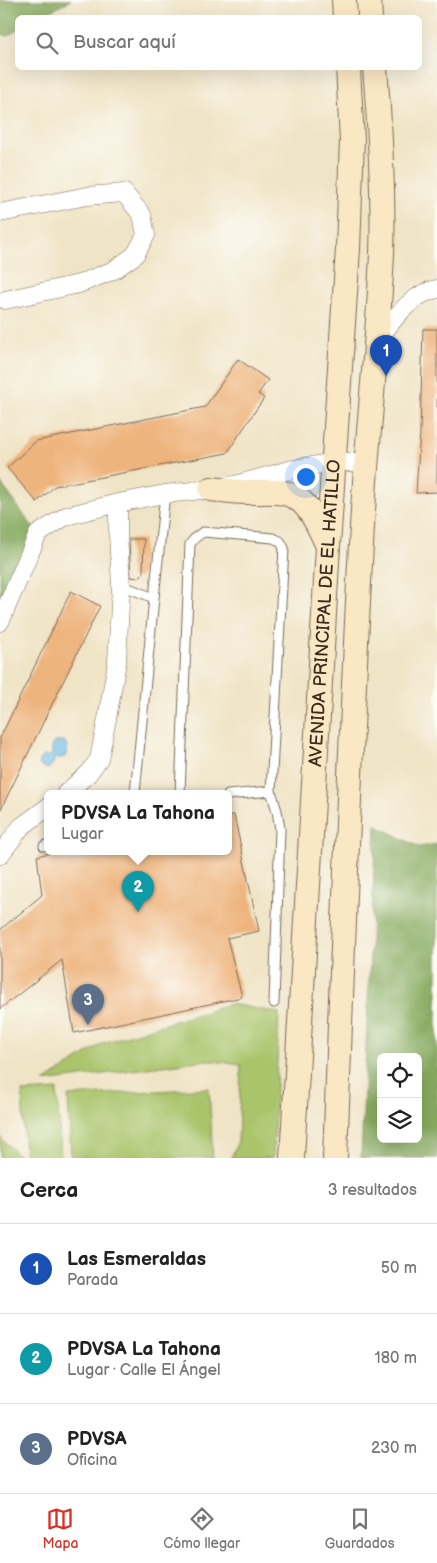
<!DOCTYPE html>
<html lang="es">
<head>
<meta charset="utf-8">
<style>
	body { margin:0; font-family:"Balsamiq Sans",sans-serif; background:#f2f2f2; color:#222 }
	.controls { position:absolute; right:15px; bottom:15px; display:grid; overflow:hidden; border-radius:8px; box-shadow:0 5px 20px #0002 }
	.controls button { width:45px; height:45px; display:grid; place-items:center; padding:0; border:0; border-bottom:1px solid #e0e0e0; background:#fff; color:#222; font:25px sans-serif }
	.you { position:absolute; left:305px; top:476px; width:18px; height:18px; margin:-12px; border:4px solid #fff; border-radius:50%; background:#1a73e8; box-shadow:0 0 0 8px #1a73e833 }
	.badge { display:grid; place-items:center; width:32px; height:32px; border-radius:50%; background:#d93025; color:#fff; font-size:16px; font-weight:700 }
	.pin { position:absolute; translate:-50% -41px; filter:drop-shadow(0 1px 2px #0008) }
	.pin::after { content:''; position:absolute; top:26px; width:18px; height:15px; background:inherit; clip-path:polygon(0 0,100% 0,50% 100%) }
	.popup { position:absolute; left:44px; top:790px; width:188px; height:65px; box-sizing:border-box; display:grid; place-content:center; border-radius:8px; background:#fff; filter:drop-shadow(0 1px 4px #0005); font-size:16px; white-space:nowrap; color:#767676 }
	.popup b { font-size:19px; color:#222 }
	.popup::after { content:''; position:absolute; left:50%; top:100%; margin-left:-10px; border:10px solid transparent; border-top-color:#fff }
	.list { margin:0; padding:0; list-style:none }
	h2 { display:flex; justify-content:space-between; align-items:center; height:65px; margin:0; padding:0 20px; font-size:21px }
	h2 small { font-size:16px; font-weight:400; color:#767676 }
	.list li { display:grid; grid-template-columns:32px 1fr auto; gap:15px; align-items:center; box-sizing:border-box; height:90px; padding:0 20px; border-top:1px solid #e0e0e0 }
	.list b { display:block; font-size:19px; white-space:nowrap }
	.list p { margin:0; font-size:16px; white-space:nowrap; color:#767676 }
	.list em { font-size:16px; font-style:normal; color:#767676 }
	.icon { flex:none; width:28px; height:28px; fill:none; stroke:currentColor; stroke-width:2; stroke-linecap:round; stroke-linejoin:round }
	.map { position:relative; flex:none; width:437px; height:1158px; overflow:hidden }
	.search { position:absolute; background:#fff; box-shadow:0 5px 20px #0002; left:15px; right:15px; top:15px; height:55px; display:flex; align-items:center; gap:12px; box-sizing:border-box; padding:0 18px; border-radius:8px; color:#767676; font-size:19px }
	.sheet { height:335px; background:#fff }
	nav { display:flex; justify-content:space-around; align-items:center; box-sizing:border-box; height:70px; border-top:1px solid #e0e0e0; background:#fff; font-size:14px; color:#767676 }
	nav a { display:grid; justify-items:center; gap:2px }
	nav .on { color:#d93025 }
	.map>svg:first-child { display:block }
</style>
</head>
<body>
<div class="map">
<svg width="437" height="1158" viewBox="0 0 437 1158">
	<rect width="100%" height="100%" fill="#fdfcf7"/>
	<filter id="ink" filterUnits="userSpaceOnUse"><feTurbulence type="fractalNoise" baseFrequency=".02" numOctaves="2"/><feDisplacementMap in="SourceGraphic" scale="10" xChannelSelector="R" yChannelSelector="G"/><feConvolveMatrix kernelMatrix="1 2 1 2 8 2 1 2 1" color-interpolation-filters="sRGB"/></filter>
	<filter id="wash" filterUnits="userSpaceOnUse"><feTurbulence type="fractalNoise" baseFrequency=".0096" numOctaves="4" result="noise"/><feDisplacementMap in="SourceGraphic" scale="20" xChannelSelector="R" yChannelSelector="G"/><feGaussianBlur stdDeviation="1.12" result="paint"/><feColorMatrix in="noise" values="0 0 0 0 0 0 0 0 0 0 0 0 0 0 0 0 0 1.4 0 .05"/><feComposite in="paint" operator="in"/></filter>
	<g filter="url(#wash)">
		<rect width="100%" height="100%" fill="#f0e4c6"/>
		<path fill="#a9c46b" stroke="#727744" d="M 231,1004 L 279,1013 L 273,1158 L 231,1158 L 238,1141 L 241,1065 L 207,1060 L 44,1082 L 103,1043 Z
			M 209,1088 L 213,1158 L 71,1158 L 68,1096 Z
			M 57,1090 L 61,1158 L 25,1158 L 22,1092 Z
			M 0,1137 L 21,1158 L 0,1158 Z"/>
		<path fill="#86aa5f" stroke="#606a3e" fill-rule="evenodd" d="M 0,0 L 71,0 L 40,17 L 18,18 L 17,30 L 7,36 L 0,33 Z
			M 0,482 L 38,534 L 0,622 Z
			M 376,825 L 419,847 L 437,844 L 437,1158 L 361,1158 ZM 381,1057 L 418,1057 L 418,1139 L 381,1139 Z"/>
		<path fill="#6bbae6" stroke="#537282" d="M 64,741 L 68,747 L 65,757 L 54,759 L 53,764 L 48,769 L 40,766 L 39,760 L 43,756 L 50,756 L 52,755 L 52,744 L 55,742 Z"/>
		<g id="blocks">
			<path fill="#eeb47d" d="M 423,329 L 437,329 L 437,492 L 416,493 L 420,432 Z
				M 238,359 L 268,380 L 258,394 L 264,398 L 227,453 L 55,486 L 37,502 L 7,468 L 36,441 L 205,407 Z
				M 129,539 L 144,539 L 143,573 L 139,578 L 131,577 Z
				M 71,591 L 100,606 L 0,811 L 0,738 Z
				M 228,815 L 234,815 L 259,931 L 227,938 L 242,997 L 74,1033 L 62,960 L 0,1009 L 0,930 L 42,895 L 37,856 L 59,851 L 228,851 Z"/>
		</g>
	</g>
	<g filter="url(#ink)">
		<use href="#blocks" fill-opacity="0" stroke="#7a6b59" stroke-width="1"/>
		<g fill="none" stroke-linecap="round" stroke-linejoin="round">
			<defs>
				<path id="lane" d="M 121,585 L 154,598 L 135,793
					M 154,598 L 165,494
					M 180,793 L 190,544 L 196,537 L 203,532 L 273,538 L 280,541 L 284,548 L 271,791
					M 228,795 L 271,791 L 277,811 L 280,829 L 274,1003
					M 44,846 L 48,844"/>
				<path id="street" d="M 0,213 L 87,196 L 124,193 L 142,215 L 146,235 L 135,255 L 114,270 L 79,284 L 5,300
					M 376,342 C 391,323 411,293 437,289
					M 0,622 L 38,534 L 66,516 L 118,503 L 165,494 L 211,489 L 235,485 L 293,469 L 334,462 L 366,462
					M 66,793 L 88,774 L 99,759 L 107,719 L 117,662 L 121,585 L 118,535 L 118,503
					M 0,855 L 21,827 L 48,807"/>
				<g id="secondary">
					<path d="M 344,0 L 345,18"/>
					<path d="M 369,0 L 370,18"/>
					<path d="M 211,489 C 222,490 234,492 246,492 C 266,493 288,487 304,504 C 315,515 320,530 327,544"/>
					<path id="s1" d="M 292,1158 L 328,546 L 348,249 L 352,140 L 348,68"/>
					<path d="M 335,1158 C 343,948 350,738 362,527 C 367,436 378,345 382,254 C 384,192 380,129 375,68"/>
				</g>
			</defs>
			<use href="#lane" stroke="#7a6b59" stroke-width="11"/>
			<use href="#street" stroke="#7a6b59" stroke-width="19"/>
			<use href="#secondary" stroke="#7a6b59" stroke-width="26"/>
			<use href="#lane" stroke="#fff" stroke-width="9"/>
			<use href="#street" stroke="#fff" stroke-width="18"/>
			<use href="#secondary" stroke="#fae7c3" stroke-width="24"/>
		</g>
	</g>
	<g text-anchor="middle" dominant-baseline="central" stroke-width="4" stroke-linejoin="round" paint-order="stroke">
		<g font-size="18" fill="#3b2a1e" stroke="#fdfcf7">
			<text stroke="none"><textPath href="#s1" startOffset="546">AVENIDA PRINCIPAL DE EL HATILLO</textPath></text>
		</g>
	</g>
</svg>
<div class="controls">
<button><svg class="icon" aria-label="locate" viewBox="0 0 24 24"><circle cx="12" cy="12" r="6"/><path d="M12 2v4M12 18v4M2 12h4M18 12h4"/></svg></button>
<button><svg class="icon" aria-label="layers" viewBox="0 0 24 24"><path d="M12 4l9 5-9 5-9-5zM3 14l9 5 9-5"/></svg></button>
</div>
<div class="you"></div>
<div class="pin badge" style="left:386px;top:376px;background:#1a4fb4">1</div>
<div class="pin badge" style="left:138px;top:912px;background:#0f9aa8">2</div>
<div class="popup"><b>PDVSA La Tahona</b>Lugar</div>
<div class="pin badge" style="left:88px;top:1025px;background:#5c6f8a">3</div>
<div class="search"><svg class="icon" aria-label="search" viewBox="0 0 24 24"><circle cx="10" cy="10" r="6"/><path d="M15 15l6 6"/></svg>Buscar aquí</div>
</div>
<section class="sheet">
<h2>Cerca<small>3 resultados</small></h2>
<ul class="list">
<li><span class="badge" style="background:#1a4fb4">1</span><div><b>Las Esmeraldas</b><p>Parada</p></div><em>50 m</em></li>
<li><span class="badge" style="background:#0f9aa8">2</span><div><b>PDVSA La Tahona</b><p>Lugar · Calle El Ángel</p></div><em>180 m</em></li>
<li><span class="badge" style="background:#5c6f8a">3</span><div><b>PDVSA</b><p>Oficina</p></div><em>230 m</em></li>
</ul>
</section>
<nav>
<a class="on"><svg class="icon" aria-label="map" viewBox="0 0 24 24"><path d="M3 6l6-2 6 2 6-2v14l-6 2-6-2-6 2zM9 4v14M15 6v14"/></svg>Mapa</a>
<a><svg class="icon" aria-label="directions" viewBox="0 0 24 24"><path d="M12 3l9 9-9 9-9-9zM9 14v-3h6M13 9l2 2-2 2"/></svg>Cómo llegar</a>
<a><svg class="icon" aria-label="saved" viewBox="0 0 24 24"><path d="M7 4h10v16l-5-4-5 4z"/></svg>Guardados</a>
</nav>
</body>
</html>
